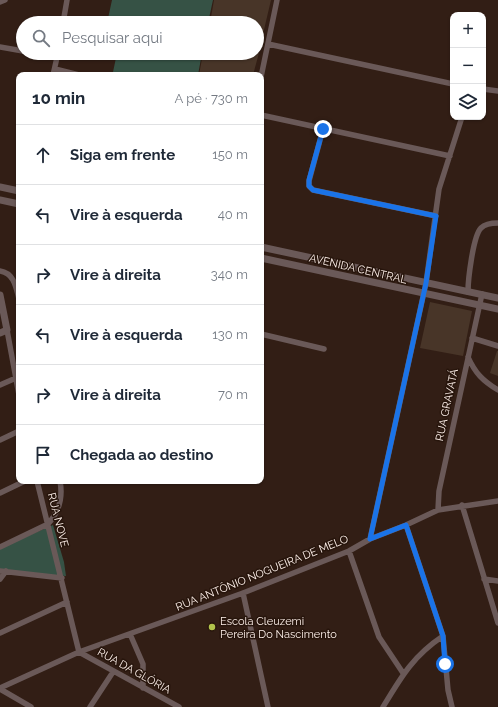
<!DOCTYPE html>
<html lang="pt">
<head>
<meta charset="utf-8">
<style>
	body { margin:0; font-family:Raleway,sans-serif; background:#f2f2f3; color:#1f2937 }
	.controls { position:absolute; right:12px; top:12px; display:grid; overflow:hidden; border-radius:8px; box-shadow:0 1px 3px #0004 }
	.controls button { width:36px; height:36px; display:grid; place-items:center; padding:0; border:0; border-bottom:1px solid #e0e1e3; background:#fff; color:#1f2937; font:20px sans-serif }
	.stop { position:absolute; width:12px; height:12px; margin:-9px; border:3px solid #1a73e8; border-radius:50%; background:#fff }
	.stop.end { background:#1a73e8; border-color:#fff; box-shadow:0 1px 4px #0008 }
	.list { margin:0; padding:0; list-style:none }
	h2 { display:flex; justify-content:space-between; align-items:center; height:52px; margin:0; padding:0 16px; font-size:17px }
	h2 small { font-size:13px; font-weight:400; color:#747a83 }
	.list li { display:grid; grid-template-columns:26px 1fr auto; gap:12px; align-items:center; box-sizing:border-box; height:60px; padding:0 16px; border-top:1px solid #e0e1e3 }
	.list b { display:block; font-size:15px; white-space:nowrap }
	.list em { font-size:13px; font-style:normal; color:#747a83 }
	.icon { flex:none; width:22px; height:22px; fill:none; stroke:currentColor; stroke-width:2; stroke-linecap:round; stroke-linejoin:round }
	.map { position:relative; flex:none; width:498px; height:707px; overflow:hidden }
	.search { position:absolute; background:#fff; box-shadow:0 1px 3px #0004; left:16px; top:16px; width:248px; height:44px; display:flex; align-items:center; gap:10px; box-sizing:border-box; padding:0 14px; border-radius:22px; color:#747a83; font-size:15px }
	.panel { position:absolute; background:#fff; box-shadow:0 1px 3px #0004; left:16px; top:72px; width:248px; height:412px; border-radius:8px }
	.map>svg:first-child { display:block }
</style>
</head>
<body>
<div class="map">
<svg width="498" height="707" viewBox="0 0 498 707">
	<rect width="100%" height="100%" fill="#321e15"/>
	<path fill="#365245" d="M 112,0 L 213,0 L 208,23 L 107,23 Z
		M 117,53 L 202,53 L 198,75 L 129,75 L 113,72 Z
		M 53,525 L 64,562 L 66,576 L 0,572 L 0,548 Z"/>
	<path fill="#483528" d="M 214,0 L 271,0 L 259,51 L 257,51 L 257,23 L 210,23 Z
		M 203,53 L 259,53 L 253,75 L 199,75 Z
		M 430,302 L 472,311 L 463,356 L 420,348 Z
		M 497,351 L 498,351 L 498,376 L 490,373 Z"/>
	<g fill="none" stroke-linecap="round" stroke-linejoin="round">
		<path stroke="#6a5958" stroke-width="5.5" d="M 0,2 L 5,0
			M 63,23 L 67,0
			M 268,44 L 453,84
			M 0,47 L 23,51
			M 35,53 L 57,57
			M 55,69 L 79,75
			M 53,75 L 58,53
			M 261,77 L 277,0
			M 483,89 L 498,91
			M 261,115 L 450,156
			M 323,129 L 309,181 L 309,186 L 313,190 L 436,216
			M 0,271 C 14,273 16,287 19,299
			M 468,292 C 468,280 473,236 481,228 C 485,224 492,223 498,223
			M 7,330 L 19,395
			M 261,334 L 324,349
			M 472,338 L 498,346
			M 468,357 C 475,373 483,381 498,390
			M 0,385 L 16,378
			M 0,440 L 19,431
			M 37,481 L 79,652
			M 0,493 L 25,481
			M 462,505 L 498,623
			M 438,510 L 439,491 L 482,294
			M 406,525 L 443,636 L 448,690 L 452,707
			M 370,539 L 426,283 L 439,189 L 462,117
			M 0,547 L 48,524 C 59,512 63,497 60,481
			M 349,551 L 379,637 L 403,673
			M 0,571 L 62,578
			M 0,579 L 6,571
			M 484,579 L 498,581
			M 243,593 L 268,707
			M 0,633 L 67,602
			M 130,634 L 143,664 L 143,688
			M 79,652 L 179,707
			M 0,688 L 79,652 L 243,593 L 349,551 L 370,539 L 406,525 L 438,510 L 498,501
			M 0,689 L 31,707
			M 90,707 L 113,672
			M 383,707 C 401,677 413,656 443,636"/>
		<path stroke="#6a5958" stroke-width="7" d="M 0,187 L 19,191
			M 0,200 L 19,204
			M 261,247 L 498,298
			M 261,258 L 498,309
			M 0,295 L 7,330 L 0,333"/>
	</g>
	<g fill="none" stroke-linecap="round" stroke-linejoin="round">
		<path stroke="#1a73e8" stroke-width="5" d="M 323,129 L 309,180 L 309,186 L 313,190 L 436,216 L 426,283 L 370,539 L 406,525 L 443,636 L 445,664"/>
	</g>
	<circle fill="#b2c34c" stroke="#27150c" stroke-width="1.5" cx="212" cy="627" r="4"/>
	<g text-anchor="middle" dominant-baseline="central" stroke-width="3" stroke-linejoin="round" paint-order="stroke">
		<g font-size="11" fill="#fef0ea" stroke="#27150c">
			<text transform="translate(358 269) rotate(13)">AVENIDA CENTRAL</text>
			<text transform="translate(447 405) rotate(-78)">RUA GRAVATÁ</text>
			<text transform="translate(58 520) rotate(76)">RUA NOVE</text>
			<text transform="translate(262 573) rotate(-22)">RUA ANTÔNIO NOGUEIRA DE MELO</text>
			<text transform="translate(134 671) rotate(29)">RUA DA GLÓRIA</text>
		</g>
		<g font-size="11" fill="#fef0ea" stroke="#27150c" text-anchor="start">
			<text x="220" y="621">Escola Cleuzemi<tspan x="220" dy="13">Pereira Do Nascimento</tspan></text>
		</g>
	</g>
</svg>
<div class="controls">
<button>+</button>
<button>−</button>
<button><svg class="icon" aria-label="layers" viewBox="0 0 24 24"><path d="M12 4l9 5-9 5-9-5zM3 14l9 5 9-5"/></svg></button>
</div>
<div class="stop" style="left:445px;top:664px"></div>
<div class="stop end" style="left:323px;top:129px"></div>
<div class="search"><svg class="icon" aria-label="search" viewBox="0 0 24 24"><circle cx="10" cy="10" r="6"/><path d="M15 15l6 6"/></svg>Pesquisar aqui</div>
<section class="panel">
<h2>10 min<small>A pé · 730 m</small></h2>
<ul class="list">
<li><svg class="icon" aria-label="ahead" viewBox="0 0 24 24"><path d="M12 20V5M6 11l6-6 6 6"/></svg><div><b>Siga em frente</b></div><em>150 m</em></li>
<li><svg class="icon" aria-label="left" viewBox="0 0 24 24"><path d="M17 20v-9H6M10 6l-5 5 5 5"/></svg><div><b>Vire à esquerda</b></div><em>40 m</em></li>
<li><svg class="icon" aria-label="right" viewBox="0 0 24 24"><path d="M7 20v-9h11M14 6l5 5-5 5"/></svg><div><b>Vire à direita</b></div><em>340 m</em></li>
<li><svg class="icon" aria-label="left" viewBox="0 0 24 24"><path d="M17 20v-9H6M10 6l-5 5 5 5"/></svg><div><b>Vire à esquerda</b></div><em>130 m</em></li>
<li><svg class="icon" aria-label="right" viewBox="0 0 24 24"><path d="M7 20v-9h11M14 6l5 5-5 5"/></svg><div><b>Vire à direita</b></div><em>70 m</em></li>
<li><svg class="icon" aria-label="arrive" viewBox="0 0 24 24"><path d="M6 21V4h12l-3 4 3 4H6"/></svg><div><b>Chegada ao destino</b></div></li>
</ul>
</section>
</div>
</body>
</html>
